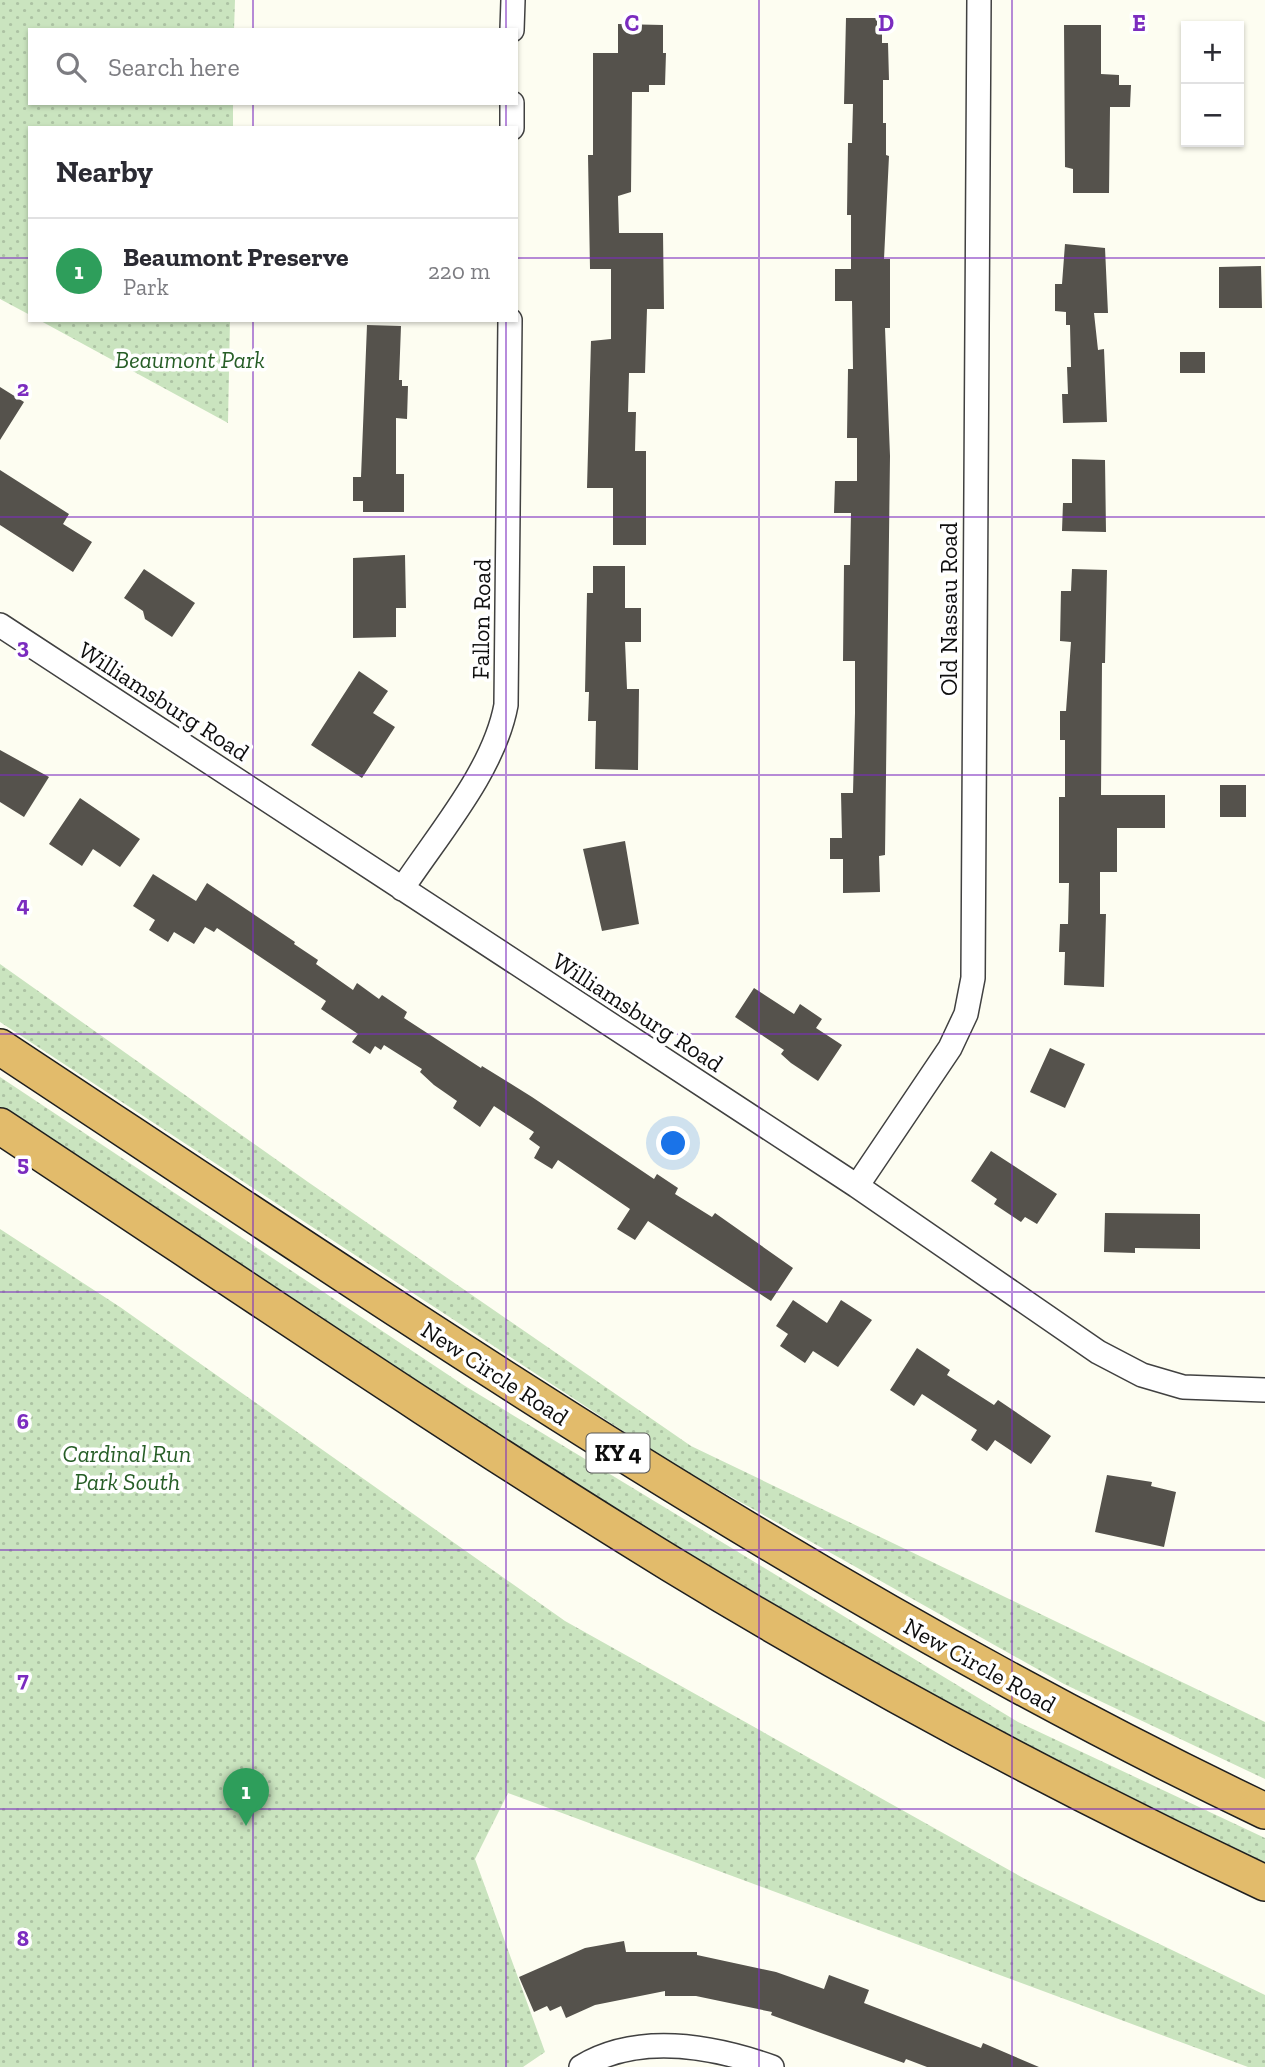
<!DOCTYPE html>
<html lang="en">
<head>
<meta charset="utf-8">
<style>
	body { margin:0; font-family:"Zilla Slab",serif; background:#f7f7f7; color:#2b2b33 }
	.controls { position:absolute; right:21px; top:21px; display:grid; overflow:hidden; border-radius:0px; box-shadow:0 2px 5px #0004 }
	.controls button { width:63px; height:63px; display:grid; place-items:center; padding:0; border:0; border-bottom:2px solid #e1e1e2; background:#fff; color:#2b2b33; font:35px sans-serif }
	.you { position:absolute; left:674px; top:1144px; width:24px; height:24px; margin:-18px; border:5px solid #fff; border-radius:50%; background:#1a73e8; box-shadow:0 0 0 10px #1a73e833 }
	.badge { display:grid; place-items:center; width:46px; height:46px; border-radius:50%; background:#ad4c38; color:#fff; font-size:23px; font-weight:700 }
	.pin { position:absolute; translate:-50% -58px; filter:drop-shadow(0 2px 4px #0008) }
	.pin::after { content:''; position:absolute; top:37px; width:24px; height:21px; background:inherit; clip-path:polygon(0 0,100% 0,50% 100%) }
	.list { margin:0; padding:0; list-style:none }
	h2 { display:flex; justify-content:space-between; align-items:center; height:91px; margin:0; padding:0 28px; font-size:30px }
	h2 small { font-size:23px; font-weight:400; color:#7c7c81 }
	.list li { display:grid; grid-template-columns:46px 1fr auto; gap:21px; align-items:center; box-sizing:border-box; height:105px; padding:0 28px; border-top:2px solid #e1e1e2 }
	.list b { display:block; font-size:26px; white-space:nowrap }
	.list p { margin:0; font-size:23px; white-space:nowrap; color:#7c7c81 }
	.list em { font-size:23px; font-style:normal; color:#7c7c81 }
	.icon { flex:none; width:38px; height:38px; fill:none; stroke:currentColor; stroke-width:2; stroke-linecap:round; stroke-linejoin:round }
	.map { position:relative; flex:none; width:1265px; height:2067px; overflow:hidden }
	.search { position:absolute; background:#fff; box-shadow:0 2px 5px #0004; left:28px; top:28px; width:490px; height:77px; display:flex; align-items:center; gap:18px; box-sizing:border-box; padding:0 24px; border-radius:0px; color:#7c7c81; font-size:26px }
	.panel { position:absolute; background:#fff; box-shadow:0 2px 5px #0004; left:28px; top:126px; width:490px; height:196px; border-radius:0px }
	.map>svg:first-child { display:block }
</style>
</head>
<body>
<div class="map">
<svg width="1265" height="2067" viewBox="0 0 1265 2067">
	<defs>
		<pattern id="grass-dots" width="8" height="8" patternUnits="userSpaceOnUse" patternTransform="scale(1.75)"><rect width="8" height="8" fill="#cae4bf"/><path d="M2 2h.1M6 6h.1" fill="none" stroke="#acc2a3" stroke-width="1.8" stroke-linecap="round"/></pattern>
	</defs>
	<rect width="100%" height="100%" fill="#fdfdf1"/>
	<path fill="url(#grass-dots)" d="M 0,0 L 235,0 L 234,30 L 30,30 L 30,103 L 233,103 L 233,128 L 30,128 L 30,315 L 0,299 Z
		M 39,320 L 230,320 L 228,423 Z
		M 0,964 L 308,1182 L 691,1446 L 1265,1722 L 1265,1779 L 1064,1684 L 678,1467 L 0,1022 Z
		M 0,1077 L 465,1386 L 1018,1722 L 1265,1838 L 1265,1867 L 1007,1741 L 583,1491 L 0,1109 Z
		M 0,1229 L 120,1307 L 565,1621 L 1025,1879 L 1265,1995 L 1265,2067 L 1248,2067 L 508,1793 L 475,1859 L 545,2052 L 523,2067 L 0,2067 Z"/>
	<path fill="#55524c" d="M 846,18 L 882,18 L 882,43 L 888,43 L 889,80 L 883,80 L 883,123 L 886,123 L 886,155 L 889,156 L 884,259 L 890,259 L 890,328 L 885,328 L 890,456 L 885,855 L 879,856 L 880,892 L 843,893 L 843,859 L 830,859 L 830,838 L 842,838 L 841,793 L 853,793 L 855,713 L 855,661 L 843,661 L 844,565 L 850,565 L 851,513 L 834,513 L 835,481 L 857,481 L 857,438 L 847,438 L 848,369 L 853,369 L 852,301 L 835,301 L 835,269 L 851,269 L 851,215 L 847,215 L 848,143 L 852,143 L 853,104 L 844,104 Z
		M 618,24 L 663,25 L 663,53 L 666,53 L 665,85 L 649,85 L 649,92 L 632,92 L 631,192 L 618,196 L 619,233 L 663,233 L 664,309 L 647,309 L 645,373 L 629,373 L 628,412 L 636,412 L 635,451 L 646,451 L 646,545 L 613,545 L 613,488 L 587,488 L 591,341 L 611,339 L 611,269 L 590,269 L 588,155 L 593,155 L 593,53 L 618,53 Z
		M 1064,25 L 1101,25 L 1101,74 L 1119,75 L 1119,85 L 1131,85 L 1130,107 L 1110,107 L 1109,193 L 1073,193 L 1073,169 L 1065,167 Z
		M 1065,244 L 1105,248 L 1108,313 L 1094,313 L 1098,350 L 1104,349 L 1107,422 L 1063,423 L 1062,394 L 1068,394 L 1067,367 L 1071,367 L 1070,325 L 1066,325 L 1066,312 L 1055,311 L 1055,284 L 1062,284 Z
		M 1261,266 L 1262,308 L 1219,308 L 1219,267 Z
		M 367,325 L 401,326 L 399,380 L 402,380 L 402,386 L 408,386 L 407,419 L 396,418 L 396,474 L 404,474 L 404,512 L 363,512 L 363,501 L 353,501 L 353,477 L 361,477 Z
		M 1180,352 L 1205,352 L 1205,373 L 1180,373 Z
		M 0,387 L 24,402 L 0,440 Z
		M 1072,459 L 1105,460 L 1106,532 L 1062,531 L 1063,503 L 1072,503 Z
		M 0,470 L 69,514 L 63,524 L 92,542 L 73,572 L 0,525 Z
		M 405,555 L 406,608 L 396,608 L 396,637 L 353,638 L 353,558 Z
		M 593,566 L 625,566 L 625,608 L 641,608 L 641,642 L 625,642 L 627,689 L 639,689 L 638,770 L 595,769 L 596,721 L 588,721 L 589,692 L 585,692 L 587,593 L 593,593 Z
		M 144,569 L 195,603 L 172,637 L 145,619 L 143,611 L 124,598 Z
		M 1072,569 L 1107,570 L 1105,663 L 1102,663 L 1101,795 L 1165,795 L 1165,828 L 1117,828 L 1117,872 L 1100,872 L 1100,914 L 1106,914 L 1104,987 L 1064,985 L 1065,952 L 1059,952 L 1060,924 L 1068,924 L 1069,883 L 1059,883 L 1059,797 L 1065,797 L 1065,740 L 1060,740 L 1060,711 L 1066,711 L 1071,642 L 1060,641 L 1061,591 L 1071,591 Z
		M 359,671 L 388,691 L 373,713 L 395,727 L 362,778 L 311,745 Z
		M 0,750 L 49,777 L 24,817 L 0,802 Z
		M 1220,785 L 1246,785 L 1246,817 L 1220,817 Z
		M 80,798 L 140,839 L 120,867 L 93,849 L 82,866 L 49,844 Z
		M 625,841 L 639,924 L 602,931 L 583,849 Z
		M 153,874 L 196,901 L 207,883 L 295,942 L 294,944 L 318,960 L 316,964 L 353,990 L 357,983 L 379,999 L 382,995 L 407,1012 L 404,1018 L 481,1068 L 482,1066 L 532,1097 L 654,1179 L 657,1174 L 678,1188 L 675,1194 L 712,1217 L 715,1213 L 793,1268 L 771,1301 L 648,1221 L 635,1240 L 617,1229 L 630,1209 L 558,1160 L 552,1169 L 534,1158 L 540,1147 L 529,1139 L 534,1132 L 494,1106 L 480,1127 L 453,1108 L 457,1101 L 434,1085 L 420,1072 L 422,1069 L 384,1045 L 381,1050 L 375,1046 L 370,1054 L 352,1042 L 358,1034 L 321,1009 L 326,1001 L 217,928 L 214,932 L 205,927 L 194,944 L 174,932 L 168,942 L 149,930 L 155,920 L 133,906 Z
		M 754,988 L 794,1014 L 800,1004 L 822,1019 L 816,1028 L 842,1045 L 818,1081 L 791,1063 L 781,1054 L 784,1050 L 735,1017 Z
		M 1050,1048 L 1085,1064 L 1065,1108 L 1030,1092 Z
		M 991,1151 L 1057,1194 L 1037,1224 L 1025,1217 L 1021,1222 L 994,1204 L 997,1199 L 971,1181 Z
		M 1105,1213 L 1200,1214 L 1200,1249 L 1135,1248 L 1135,1253 L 1104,1252 Z
		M 793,1300 L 827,1323 L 841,1300 L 872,1320 L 838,1367 L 813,1351 L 805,1363 L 780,1346 L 788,1334 L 776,1326 Z
		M 917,1348 L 950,1370 L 947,1375 L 994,1405 L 998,1400 L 1051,1436 L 1031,1464 L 995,1440 L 987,1451 L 971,1440 L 977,1430 L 922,1394 L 914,1406 L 890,1390 Z
		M 1107,1475 L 1152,1482 L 1151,1486 L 1176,1492 L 1164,1547 L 1095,1532 Z
		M 624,1941 L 626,1952 L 697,1952 L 697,1955 L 776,1972 L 824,1989 L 829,1975 L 869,1990 L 864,2003 L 981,2048 L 983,2043 L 1039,2067 L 927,2067 L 906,2059 L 904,2063 L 771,2015 L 772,2012 L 696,1996 L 665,1996 L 665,1991 L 595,2005 L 566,2018 L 561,2006 L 550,2011 L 547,2006 L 534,2012 L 519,1977 L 585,1948 Z"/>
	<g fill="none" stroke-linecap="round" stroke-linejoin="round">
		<defs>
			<path id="minor" d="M 512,30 L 513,0
				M 512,128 L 512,103
				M 0,625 L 857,1186 L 1098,1352 L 1142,1375 L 1183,1387 L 1265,1390
				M 402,889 C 439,833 494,770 506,705 L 510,320
				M 857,1186 L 950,1048 L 966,1014 L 973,978 L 979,0
				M 581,2067 C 639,2032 712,2046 772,2067"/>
			<path id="highway" d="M 0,1047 C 412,1319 818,1598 1265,1811
				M 0,1126 C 223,1273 443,1424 671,1564 C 863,1681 1061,1787 1265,1883"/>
		</defs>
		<use href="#minor" stroke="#414141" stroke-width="26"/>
		<use href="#highway" stroke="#1f1f1f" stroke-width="38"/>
		<use href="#minor" stroke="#fff" stroke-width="23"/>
		<use href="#highway" stroke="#e2bb6b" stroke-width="35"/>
	</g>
	<path fill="none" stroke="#7b2cbf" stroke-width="2" stroke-opacity="0.55" d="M 253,0 L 253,30M 506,0 L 506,30M 759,0 L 759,2067M 1012,0 L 1012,2067M 253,103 L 253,128M 506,103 L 506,128M 0,258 L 30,258M 516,258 L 1265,258M 253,320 L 253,2067M 506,320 L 506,2067M 0,517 L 1265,517M 0,775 L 1265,775M 0,1034 L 1265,1034M 0,1292 L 1265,1292M 0,1550 L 1265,1550M 0,1809 L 1265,1809"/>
	<g text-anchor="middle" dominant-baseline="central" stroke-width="7" stroke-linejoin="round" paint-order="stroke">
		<rect fill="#fff" stroke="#565656" stroke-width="2" x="586.5" y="1433.5" width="63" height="39" rx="5"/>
		<g font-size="23" font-weight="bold" fill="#0e0e0e">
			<text x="618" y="1453">KY 4</text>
		</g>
		<g font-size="24" font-style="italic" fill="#275e27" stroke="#fff">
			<text x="190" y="359">Beaumont Park</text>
			<text x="127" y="1453">Cardinal Run<tspan x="127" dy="28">Park South</tspan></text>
		</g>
		<g font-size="24" fill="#0e0e0e" stroke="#fff">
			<text transform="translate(948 609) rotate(-90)">Old Nassau Road</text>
			<text transform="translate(481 619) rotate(-89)">Fallon Road</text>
			<text transform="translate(164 701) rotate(33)">Williamsburg Road</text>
			<text transform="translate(638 1012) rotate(33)">Williamsburg Road</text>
			<text transform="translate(495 1373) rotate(33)">New Circle Road</text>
			<text transform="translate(980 1665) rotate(29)">New Circle Road</text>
		</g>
	</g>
	<g font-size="23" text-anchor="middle" font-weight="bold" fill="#7b2cbf" stroke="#fff" stroke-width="7" stroke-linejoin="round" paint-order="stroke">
		<text x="632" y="31">C</text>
		<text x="886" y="31">D</text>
		<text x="1139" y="31">E</text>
		<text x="23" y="396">2</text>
		<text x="23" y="654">3</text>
		<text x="23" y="912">4</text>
		<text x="23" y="1171">5</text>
		<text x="23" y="1429">6</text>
		<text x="23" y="1687">7</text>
		<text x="23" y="1946">8</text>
	</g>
</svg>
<div class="controls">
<button>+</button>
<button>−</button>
</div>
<div class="you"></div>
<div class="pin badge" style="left:246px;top:1826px;background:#2e9e5b">1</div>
<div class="search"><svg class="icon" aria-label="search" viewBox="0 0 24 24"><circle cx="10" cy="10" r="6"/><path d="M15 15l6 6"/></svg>Search here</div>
<section class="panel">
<h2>Nearby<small></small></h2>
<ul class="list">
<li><span class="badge" style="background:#2e9e5b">1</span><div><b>Beaumont Preserve</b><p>Park</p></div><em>220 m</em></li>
</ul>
</section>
</div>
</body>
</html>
